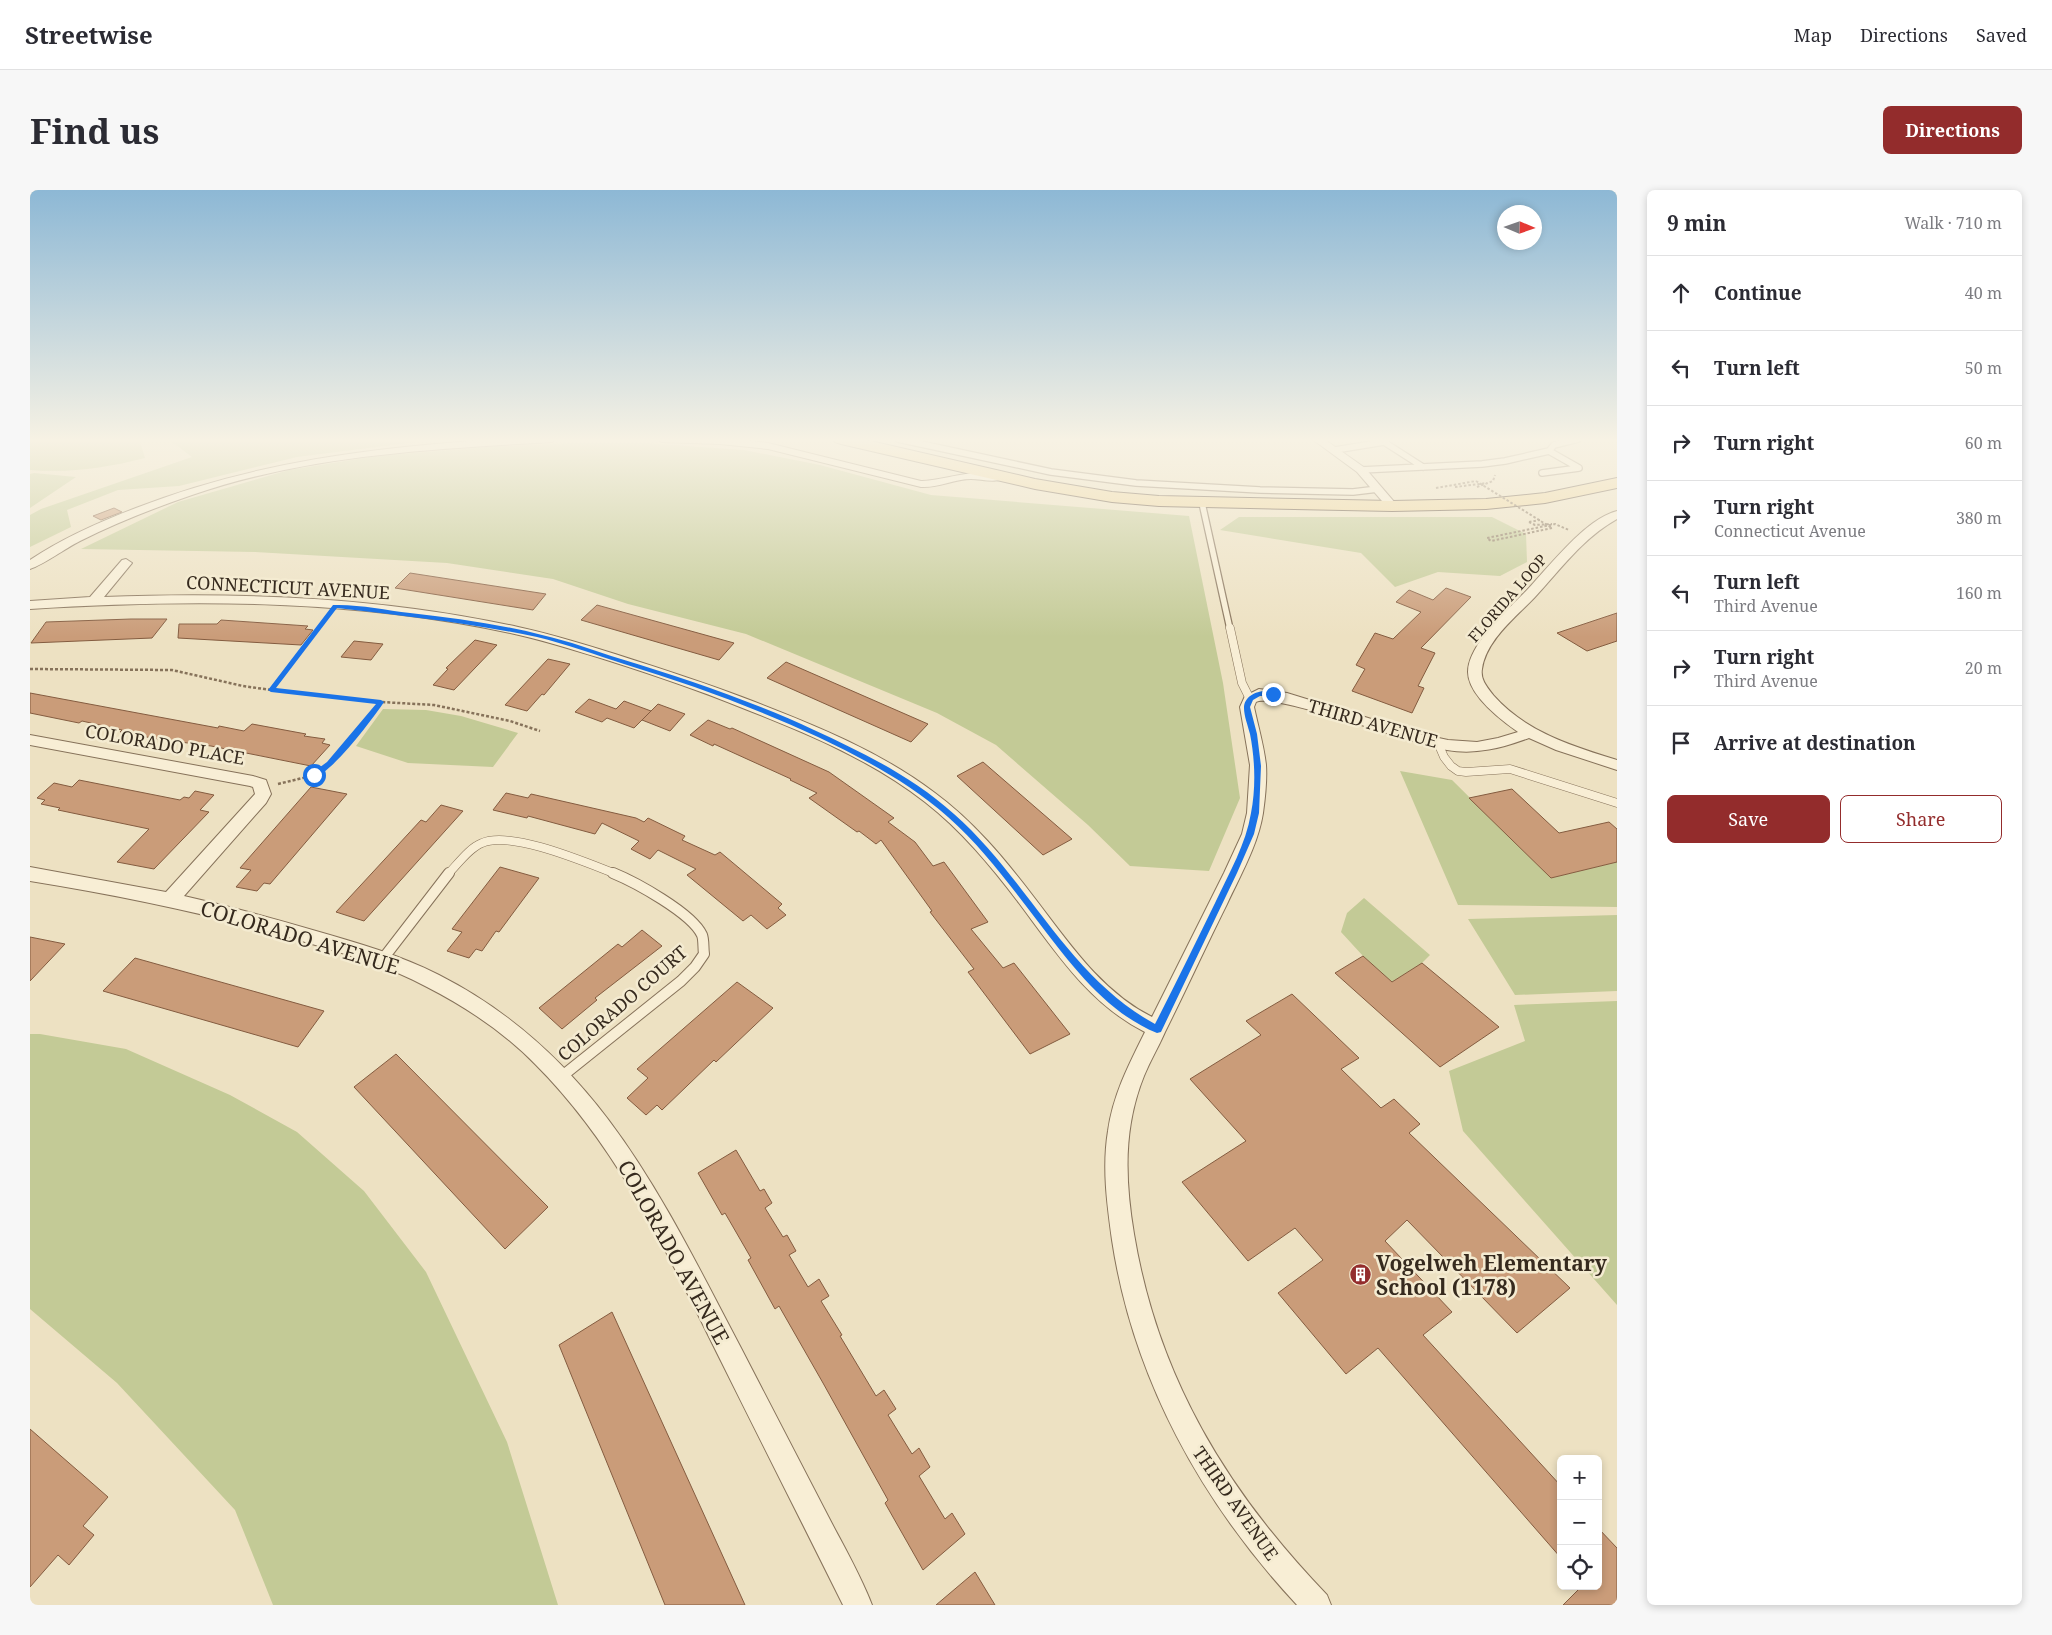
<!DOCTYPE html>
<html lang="en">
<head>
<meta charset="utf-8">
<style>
	body { margin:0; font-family:"Noto Serif",serif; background:#f7f7f7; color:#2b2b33 }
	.controls { position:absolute; right:15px; bottom:15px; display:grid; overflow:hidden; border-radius:8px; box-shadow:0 2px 8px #0003 }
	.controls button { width:45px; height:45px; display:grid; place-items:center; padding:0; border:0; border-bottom:1px solid #e1e1e2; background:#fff; color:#2b2b33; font:25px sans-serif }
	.compass { position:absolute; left:1467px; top:15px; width:45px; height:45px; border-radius:50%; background:#fff; box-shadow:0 2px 8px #0003; rotate:92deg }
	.stop { position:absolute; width:15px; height:15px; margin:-11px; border:4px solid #1a73e8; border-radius:50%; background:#fff }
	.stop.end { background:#1a73e8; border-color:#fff; box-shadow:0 1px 5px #0008 }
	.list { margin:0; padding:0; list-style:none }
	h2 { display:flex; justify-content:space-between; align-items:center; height:65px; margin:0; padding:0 20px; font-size:21px }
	h2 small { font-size:16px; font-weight:400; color:#7c7c81 }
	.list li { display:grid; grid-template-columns:32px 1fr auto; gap:15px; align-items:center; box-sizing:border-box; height:75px; padding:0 20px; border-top:1px solid #e1e1e2 }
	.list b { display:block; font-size:19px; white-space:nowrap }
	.list p { margin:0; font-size:16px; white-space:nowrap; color:#7c7c81 }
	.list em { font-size:16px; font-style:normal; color:#7c7c81 }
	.actions { display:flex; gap:10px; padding:15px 20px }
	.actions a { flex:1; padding:11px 0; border:1px solid #932c2c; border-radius:8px; text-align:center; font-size:18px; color:#932c2c }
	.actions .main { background:#932c2c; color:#fff }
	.icon { flex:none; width:28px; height:28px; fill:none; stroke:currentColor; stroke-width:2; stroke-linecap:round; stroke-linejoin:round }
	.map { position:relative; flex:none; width:1587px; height:1415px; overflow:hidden; border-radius:8px }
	header { display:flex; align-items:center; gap:30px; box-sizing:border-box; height:70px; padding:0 25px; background:#fff; border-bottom:1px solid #e1e1e2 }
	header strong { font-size:24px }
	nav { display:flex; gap:28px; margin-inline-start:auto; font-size:18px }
	.intro { display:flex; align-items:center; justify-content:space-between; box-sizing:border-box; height:120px; padding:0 30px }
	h1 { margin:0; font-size:35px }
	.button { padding:12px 22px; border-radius:8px; background:#932c2c; color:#fff; font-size:18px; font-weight:700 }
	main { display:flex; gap:30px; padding:0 30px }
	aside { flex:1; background:#fff; border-radius:8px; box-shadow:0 2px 8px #0003 }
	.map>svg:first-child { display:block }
</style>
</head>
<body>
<header>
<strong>Streetwise</strong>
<nav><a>Map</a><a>Directions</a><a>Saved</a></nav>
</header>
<div class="intro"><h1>Find us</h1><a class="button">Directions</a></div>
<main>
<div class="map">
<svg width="1587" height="1415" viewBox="0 0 1587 1415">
	<rect width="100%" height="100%" fill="#ede1c2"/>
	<path fill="#c3ca96" d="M 0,249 L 109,249 L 115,268 C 76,278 40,283 0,280 Z
		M 138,249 L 409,249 L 267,267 L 149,296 L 88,300 L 37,320 L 41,337 L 0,357 L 0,325 L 11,319 L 162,267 Z
		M 542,253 L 615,253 L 714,260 L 790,275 L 901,305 L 1159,326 L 1193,493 L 1210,608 L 1179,681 L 1100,676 L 1058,635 L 966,555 L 907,523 L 716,444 L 598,414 L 523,389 L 417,373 L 225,362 L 51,359 L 148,312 L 259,280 L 346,266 L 469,256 Z
		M 0,284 L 4,283 L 46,287 L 0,318 Z
		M 1209,327 L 1462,327 L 1496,344 L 1497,372 L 1470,386 L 1408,382 L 1365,397 L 1331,363 L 1190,340 Z
		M 353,519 L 396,520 L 431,526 L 488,543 L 463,577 L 378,573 L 326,556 Z
		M 1370,581 L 1422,590 L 1521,688 L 1587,672 L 1587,717 L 1428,715 Z
		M 1334,708 L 1400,765 L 1392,773 L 1362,792 L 1333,766 L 1311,742 L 1317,723 Z
		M 1587,725 L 1587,801 L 1485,805 L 1438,729 Z
		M 1587,811 L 1587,1115 L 1433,941 L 1419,881 L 1495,851 L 1484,815 Z
		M 0,844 L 10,844 L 96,859 L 200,905 L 267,942 L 334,1001 L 396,1082 L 477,1252 L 528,1415 L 243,1415 L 205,1320 L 87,1193 L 0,1119 Z"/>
	<path fill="#ca9c79" stroke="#845c40" d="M 84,318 L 92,322 L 71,330 L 63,326 Z
		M 380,383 L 516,404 L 503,420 L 365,398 Z
		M 1416,398 L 1441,407 L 1391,458 L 1405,463 L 1388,496 L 1394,498 L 1382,523 L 1322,501 L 1335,479 L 1326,475 L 1345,443 L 1363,449 L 1391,422 L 1366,412 L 1379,400 L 1403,410 Z
		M 567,415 L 704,453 L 689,470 L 551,430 Z
		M 1587,423 L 1587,451 L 1557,461 L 1527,443 Z
		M 101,429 L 137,429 L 122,448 L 1,453 L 16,432 Z
		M 191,430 L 278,436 L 275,439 L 283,440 L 271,455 L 148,448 L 149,434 L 187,434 Z
		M 445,450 L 467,455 L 424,500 L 403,495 L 418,479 L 416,478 Z
		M 324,451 L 353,454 L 341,470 L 311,467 Z
		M 518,469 L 540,474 L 514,505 L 512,504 L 497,521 L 475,515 Z
		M 756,472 L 898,534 L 881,552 L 737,488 Z
		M 0,503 L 188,538 L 189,536 L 214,541 L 222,534 L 276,544 L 274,546 L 295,549 L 292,553 L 300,555 L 281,576 L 181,556 L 150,552 L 149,553 L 90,542 L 92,540 L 52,531 L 49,533 L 0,523 Z
		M 559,509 L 586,519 L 594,511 L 621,521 L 604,538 L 577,528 L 572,532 L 545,522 Z
		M 628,514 L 655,524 L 640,541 L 612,530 Z
		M 678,530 L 700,539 L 702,538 L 799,582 L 864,628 L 858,632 L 885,652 L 903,676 L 914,672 L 958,732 L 941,739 L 973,778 L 984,773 L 1040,844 L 1000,864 L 938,782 L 944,779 L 900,722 L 902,721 L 851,650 L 846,654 L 829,641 L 827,642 L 779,608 L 787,603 L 760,590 L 761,589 L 684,554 L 683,556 L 660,545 Z
		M 953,572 L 1042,649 L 1013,665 L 927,586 Z
		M 49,590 L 150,610 L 154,607 L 159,608 L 165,601 L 184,605 L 170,620 L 179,622 L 124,679 L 87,672 L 119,639 L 28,620 L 30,618 L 11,614 L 15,610 L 7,608 L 24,593 L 42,597 Z
		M 281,597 L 317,604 L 240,694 L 234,693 L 227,701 L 206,697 L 221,680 L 210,678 Z
		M 1482,599 L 1529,643 L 1579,632 L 1587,639 L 1587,672 L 1521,688 L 1439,608 Z
		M 476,603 L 498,608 L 501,604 L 606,628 L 614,632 L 618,628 L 655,646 L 652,650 L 685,665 L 690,662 L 752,714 L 748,718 L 756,725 L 737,739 L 721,725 L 713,731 L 657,685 L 666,679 L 628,660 L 620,669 L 601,659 L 609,651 L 572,633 L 565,644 L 498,626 L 497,628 L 463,620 Z
		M 411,615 L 433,621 L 334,731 L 306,722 L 391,630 L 396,632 Z
		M 470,677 L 509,688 L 469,742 L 466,741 L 452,761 L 446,759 L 439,768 L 417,761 L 432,742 L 422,739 Z
		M 612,740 L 632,756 L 565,808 L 567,810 L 532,839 L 509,818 L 588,754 L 592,757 Z
		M 0,747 L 35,754 L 0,791 Z
		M 1333,766 L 1362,792 L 1392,773 L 1469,837 L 1410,877 L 1305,783 Z
		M 105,768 L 294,821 L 268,857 L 73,801 Z
		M 707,792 L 743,818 L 686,872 L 684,870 L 632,920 L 627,915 L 616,925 L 597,908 L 618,888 L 607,879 Z
		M 1262,804 L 1329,868 L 1311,879 L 1351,918 L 1364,909 L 1390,934 L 1379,943 L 1540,1098 L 1487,1143 L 1377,1030 L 1355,1051 L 1422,1122 L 1393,1145 L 1531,1296 L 1531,1368 L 1348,1158 L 1316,1184 L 1248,1103 L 1293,1070 L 1265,1038 L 1218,1071 L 1152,992 L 1216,951 L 1160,889 L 1231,845 L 1216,831 Z
		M 366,864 L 518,1017 L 475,1059 L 324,897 Z
		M 706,960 L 730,1001 L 734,999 L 742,1013 L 735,1018 L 753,1047 L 757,1045 L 766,1061 L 759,1065 L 778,1097 L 789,1089 L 799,1106 L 791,1111 L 812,1145 L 810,1146 L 846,1206 L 854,1200 L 866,1219 L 858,1225 L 882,1264 L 889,1258 L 900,1277 L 889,1286 L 915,1329 L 922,1323 L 935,1344 L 893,1380 L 855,1313 L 858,1310 L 793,1193 L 749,1116 L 745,1119 L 718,1070 L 721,1068 L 695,1023 L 692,1025 L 668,983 Z
		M 582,1122 L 715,1415 L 635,1415 L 529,1155 Z
		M 0,1239 L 78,1307 L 53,1336 L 64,1345 L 39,1375 L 28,1365 L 0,1397 Z
		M 1568,1338 L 1587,1358 L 1587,1415 L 1533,1415 L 1552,1396 L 1568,1396 Z
		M 945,1382 L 965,1415 L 906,1415 Z"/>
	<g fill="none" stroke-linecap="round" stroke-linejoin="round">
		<defs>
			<path id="service-far2" d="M 868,249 L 1021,282 L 1106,293 L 1230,300 L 1323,302 L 1348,299
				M 1305,260 L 1354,252 L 1393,277
				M 1331,280 L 1452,274 L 1475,271 L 1519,261 L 1524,255 L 1548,249
				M 1512,283 L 1549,278 L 1519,261
				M 1172,313 L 1200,439"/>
			<path id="service-far1" d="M 1200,438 L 1212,493 L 1220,509
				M 1408,553 L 1414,567 L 1421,576 L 1428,581 L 1436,582 L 1480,579 L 1587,613
				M 418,684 C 428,674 439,658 452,653 C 481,640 557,673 586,684"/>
			<path id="service" d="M 352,770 L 419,683
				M 531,887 L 651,791 L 665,777 L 674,764 C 673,758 674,750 672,745 C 662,723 605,692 583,683"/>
			<path id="minor" d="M 471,249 L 527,249 L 522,252 C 401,259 278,265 162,305 C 124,318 86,333 50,351 C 36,358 13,375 0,379 L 0,370 C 33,348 69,332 106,318 C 223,272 345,257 471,249 Z
				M 627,249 L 701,249 L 738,253 L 891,291 C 910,292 961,273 975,287 C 968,294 951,289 941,289 C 924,289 909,298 891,297 L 738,259 L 690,254 L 632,252 Z
				M 1282,249 L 1294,249 L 1335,278 L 1366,314 L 1368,316 L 1366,318 L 1358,318 L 1327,282 Z
				M 1587,321 L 1587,329 C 1553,348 1531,379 1505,407 C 1486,427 1456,450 1452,479 C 1450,490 1458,498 1464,506 C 1496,542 1542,556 1587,570 L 1587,580 L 1526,560 L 1499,548 C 1472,558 1446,565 1417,560 C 1386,555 1243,502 1226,512 L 1224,517 C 1228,536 1234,556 1236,575 C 1237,590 1235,609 1233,623 C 1228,655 1210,686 1197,714 C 1176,756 1156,800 1135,842 C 1129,856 1120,871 1114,886 C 1093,938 1095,990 1104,1044 C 1128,1188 1197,1301 1297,1405 L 1301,1415 L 1267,1415 C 1172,1313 1103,1189 1082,1050 C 1077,1014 1072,977 1078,941 C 1083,905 1099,874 1115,842 C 1059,814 1025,761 989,713 C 961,676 931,640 895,612 C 840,569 774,542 710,517 C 668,500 624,485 580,471 C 550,462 520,452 489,445 C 329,409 162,409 0,419 L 0,411 L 60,407 L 92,370 L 96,369 L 102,373 L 74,407 C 212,402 353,407 488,437 C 521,444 553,454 585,464 C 632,479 679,494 725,512 C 787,536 851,562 905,603 C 943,631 974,668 1003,706 C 1037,750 1070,801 1122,827 L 1194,683 L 1212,644 L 1217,623 L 1220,575 L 1210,517 L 1215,506 L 1229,499 L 1257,503 L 1390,544 L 1418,550 L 1447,552 L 1468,548 L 1488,542 C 1471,530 1438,505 1438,482 C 1438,454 1479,419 1497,400 C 1519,377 1555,329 1587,321 Z
				M 0,545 L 223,586 L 236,590 L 241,604 L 236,613 L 154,706 C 198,716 242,728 286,741 C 328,753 370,765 409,785 C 568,866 632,1008 711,1158 C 740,1214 769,1270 798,1326 C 813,1355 830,1384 842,1415 L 813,1415 C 773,1334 732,1254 692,1173 C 640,1069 590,959 506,875 C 475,843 436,817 397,797 C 358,776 316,764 275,752 C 185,725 93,706 0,691 L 0,677 L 136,702 L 225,604 L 223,597 L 220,596 L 0,555 Z"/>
			<path id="primary" d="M 803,249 L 832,249 L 1005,289 L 1082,302 L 1129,306 L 1362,311 L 1456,309 L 1515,303 L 1587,288 L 1587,298 L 1515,313 L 1456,319 L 1362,321 L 1129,316 L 1082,312 L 1005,299 L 811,254 L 805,252 Z"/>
		</defs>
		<use href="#service-far2" stroke="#86725a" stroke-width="8"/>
		<use href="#service-far1" stroke="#86725a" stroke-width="9"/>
		<use href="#service" stroke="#86725a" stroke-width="12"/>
		<use href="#minor" stroke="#86725a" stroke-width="2"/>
		<use href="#primary" stroke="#54402e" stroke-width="2"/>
		<path stroke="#86725a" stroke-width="2" stroke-dasharray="2.5 2" stroke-linecap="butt" d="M 1425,297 L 1457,293
			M 1447,297 L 1463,291 L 1465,285
			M 1406,298 L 1446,291
			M 1499,332 L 1505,335 L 1522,334
			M 1499,332 L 1510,330
			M 1522,338 L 1461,351 L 1457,348 L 1525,334 L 1539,340
			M 288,439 L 297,427"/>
		<path stroke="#86725a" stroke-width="2.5" stroke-dasharray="3 2" stroke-linecap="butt" d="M 0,479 L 142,480 L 213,496 L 241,500 L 351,512 L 404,515 L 480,531 L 510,541
			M 242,500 L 289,438
			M 248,594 L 285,585 L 300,574 L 351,513"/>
		<use href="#service-far2" stroke="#f8eed5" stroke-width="5.5"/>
		<use href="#service-far1" stroke="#f8eed5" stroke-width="8"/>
		<use href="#service" stroke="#f8eed5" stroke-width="10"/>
		<use href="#minor" fill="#f8eed5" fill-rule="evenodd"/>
		<use href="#primary" fill="#efd69b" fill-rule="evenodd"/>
		<path stroke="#86725a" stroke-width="2" stroke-dasharray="2.5 2" stroke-linecap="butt" d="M 1446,291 L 1522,338"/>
	</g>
	<linearGradient id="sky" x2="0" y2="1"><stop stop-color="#8db8d5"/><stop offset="0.56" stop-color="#f7f2e4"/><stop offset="1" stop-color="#f7f2e4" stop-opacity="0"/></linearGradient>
	<rect width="1587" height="447" fill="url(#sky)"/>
	<path fill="#1a73e8" d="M 303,415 C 328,414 355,420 380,423 C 424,428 469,434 512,445 C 539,451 565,461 591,469 C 656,489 722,511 784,540 C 834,563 883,587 924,624 C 997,688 1038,787 1125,834 C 1146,793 1166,752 1186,711 C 1199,683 1216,654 1221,623 C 1226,598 1225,569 1220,544 C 1218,536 1214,526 1214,518 C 1214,503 1236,497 1246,504 L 1245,506 L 1230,506 L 1223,510 L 1220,517 L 1227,544 L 1231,576 L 1229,623 L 1224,644 L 1207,683 L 1131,842 L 1127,843 C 1075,822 1040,773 1006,729 C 979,694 952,657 918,627 C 880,593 834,569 788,547 C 725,518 660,494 594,474 C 566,465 536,454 507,447 C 441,433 374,426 307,418 L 246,498 L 351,510 L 354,512 C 344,527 298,589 282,587 L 282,583 L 297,572 L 346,514 L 241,502 L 238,500 Z"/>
	<defs>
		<symbol id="building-disc" viewBox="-11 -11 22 22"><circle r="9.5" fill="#932c2c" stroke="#f4ebd1"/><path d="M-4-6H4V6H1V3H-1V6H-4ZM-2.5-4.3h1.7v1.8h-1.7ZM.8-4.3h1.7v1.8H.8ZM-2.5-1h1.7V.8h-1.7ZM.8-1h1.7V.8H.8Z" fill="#fff"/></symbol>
	</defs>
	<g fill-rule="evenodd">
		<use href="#building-disc" x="1318" y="1072" width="25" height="25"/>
	</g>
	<g text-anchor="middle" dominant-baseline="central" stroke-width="5" stroke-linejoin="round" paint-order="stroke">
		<g font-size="15" fill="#362a1e" stroke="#f4ebd1">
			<text transform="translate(1477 408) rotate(-49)">FLORIDA LOOP</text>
		</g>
		<g font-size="18" fill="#362a1e" stroke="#f4ebd1">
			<text transform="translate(258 397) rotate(3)">CONNECTICUT AVENUE</text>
			<text transform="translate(1343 533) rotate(16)">THIRD AVENUE</text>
			<text transform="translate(135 554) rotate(10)">COLORADO PLACE</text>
			<text transform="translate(592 813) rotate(-41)">COLORADO COURT</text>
			<text transform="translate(1206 1313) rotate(55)">THIRD AVENUE</text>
		</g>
		<g font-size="21" fill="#362a1e" stroke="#f4ebd1">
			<text transform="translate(270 747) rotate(17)">COLORADO AVENUE</text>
			<text transform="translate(644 1062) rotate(61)">COLORADO AVENUE</text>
		</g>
		<g font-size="21" font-weight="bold" fill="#362a1e" stroke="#f4ebd1" text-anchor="start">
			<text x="1346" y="1073">Vogelweh Elementary<tspan x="1346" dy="24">School (1178)</tspan></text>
		</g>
	</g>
</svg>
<div class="controls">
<button>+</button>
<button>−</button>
<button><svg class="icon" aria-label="locate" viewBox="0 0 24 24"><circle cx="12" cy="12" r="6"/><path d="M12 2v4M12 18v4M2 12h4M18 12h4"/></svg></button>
</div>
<svg class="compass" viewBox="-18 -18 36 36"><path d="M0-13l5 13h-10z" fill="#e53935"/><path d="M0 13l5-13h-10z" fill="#7c7c81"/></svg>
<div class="stop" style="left:284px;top:585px"></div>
<div class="stop end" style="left:1243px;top:504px"></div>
</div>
<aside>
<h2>9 min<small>Walk · 710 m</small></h2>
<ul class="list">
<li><svg class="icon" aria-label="ahead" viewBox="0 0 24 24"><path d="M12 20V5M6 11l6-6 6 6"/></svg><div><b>Continue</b></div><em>40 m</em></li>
<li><svg class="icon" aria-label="left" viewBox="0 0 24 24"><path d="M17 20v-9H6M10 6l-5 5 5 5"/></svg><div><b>Turn left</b></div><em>50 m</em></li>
<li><svg class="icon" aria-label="right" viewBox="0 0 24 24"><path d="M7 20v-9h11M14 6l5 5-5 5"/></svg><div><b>Turn right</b></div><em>60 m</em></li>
<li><svg class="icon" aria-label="right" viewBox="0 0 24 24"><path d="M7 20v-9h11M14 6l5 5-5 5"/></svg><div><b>Turn right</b><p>Connecticut Avenue</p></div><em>380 m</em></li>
<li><svg class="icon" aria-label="left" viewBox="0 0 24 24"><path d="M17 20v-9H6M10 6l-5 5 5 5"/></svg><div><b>Turn left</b><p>Third Avenue</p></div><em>160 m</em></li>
<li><svg class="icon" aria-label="right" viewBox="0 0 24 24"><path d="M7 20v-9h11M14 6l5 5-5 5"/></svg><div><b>Turn right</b><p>Third Avenue</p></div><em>20 m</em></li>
<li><svg class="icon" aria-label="arrive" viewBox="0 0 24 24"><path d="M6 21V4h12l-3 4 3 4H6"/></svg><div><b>Arrive at destination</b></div></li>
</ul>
<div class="actions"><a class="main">Save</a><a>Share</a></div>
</aside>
</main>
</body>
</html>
